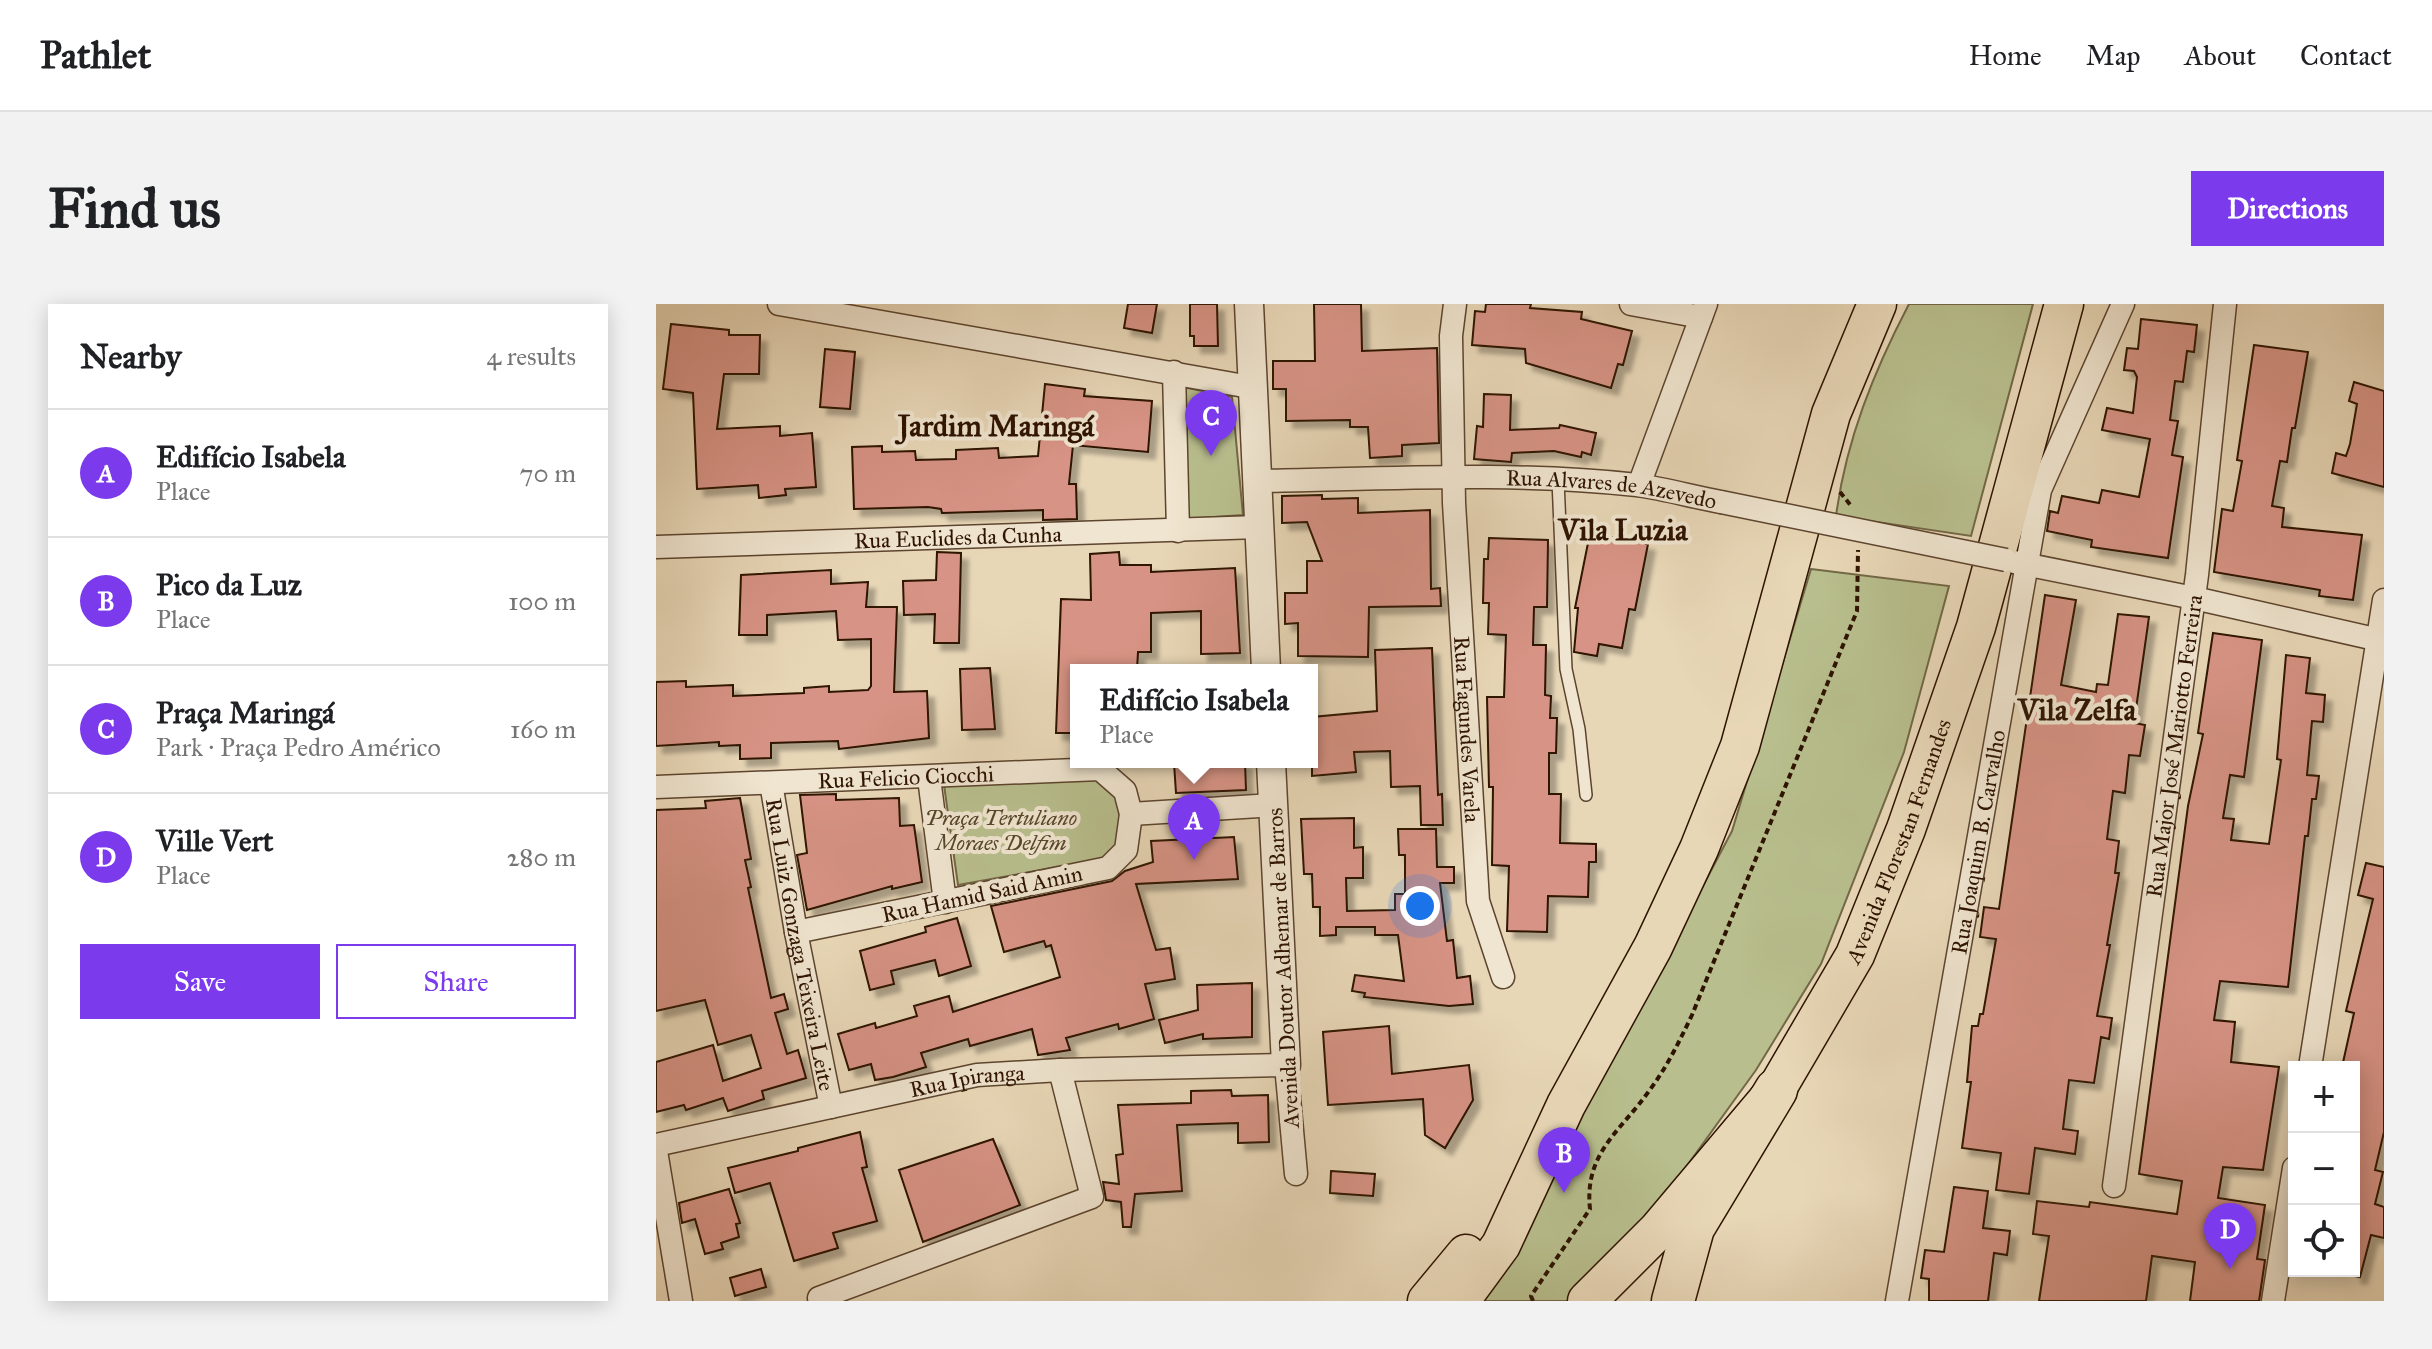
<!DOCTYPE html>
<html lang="en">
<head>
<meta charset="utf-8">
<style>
	body { margin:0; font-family:"IM FELL Great Primer",serif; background:#f2f2f2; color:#202124 }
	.controls { position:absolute; right:24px; bottom:24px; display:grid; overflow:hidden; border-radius:0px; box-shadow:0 4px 20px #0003 }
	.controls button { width:72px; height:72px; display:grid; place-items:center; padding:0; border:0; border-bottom:2px solid #e0e0e0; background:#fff; color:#202124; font:40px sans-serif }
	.you { position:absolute; left:764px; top:602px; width:28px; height:28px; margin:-20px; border:6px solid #fff; border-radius:50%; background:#1a73e8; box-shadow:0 0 0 12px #1a73e833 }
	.badge { display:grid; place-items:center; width:52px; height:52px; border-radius:50%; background:#7c3aed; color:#fff; font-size:26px; font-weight:700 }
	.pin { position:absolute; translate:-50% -66px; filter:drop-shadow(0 2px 4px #0008) }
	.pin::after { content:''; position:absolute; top:42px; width:28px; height:24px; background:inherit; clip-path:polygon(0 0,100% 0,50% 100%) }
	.popup { position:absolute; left:414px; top:360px; width:248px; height:104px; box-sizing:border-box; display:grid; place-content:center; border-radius:0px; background:#fff; filter:drop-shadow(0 2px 6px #0005); font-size:26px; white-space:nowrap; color:#757577 }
	.popup b { font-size:30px; color:#202124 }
	.popup::after { content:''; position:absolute; left:50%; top:100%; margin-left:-16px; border:16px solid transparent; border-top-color:#fff }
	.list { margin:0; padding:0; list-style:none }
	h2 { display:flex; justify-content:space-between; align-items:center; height:104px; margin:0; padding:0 32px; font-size:34px }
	h2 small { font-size:26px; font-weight:400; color:#757577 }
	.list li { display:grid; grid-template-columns:52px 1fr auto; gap:24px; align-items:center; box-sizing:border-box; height:128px; padding:0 32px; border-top:2px solid #e0e0e0 }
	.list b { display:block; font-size:30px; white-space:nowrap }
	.list p { margin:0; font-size:26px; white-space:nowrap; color:#757577 }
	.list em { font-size:26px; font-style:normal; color:#757577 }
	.actions { display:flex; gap:16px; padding:24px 32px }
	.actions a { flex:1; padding:18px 0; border:2px solid #7c3aed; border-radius:0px; text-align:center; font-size:28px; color:#7c3aed }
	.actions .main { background:#7c3aed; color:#fff }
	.icon { flex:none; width:44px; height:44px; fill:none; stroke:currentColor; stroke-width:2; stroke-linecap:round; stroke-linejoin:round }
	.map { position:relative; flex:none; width:1728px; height:997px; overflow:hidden; border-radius:0px }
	header { display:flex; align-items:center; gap:48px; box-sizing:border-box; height:112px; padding:0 40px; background:#fff; border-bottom:2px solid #e0e0e0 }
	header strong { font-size:38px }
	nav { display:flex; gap:44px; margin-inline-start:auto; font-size:28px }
	.intro { display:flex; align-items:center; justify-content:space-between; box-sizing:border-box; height:192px; padding:0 48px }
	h1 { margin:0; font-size:56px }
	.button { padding:20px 36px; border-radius:0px; background:#7c3aed; color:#fff; font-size:28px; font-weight:700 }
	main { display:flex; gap:48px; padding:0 48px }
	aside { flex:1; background:#fff; border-radius:0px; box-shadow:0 4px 20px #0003 }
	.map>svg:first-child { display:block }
</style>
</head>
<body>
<header>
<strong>Pathlet</strong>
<nav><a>Home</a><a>Map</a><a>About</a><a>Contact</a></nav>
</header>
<div class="intro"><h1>Find us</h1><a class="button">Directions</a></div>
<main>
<aside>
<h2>Nearby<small>4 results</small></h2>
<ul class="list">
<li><span class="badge">A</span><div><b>Edifício Isabela</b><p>Place</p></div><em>70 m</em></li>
<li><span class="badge">B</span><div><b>Pico da Luz</b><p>Place</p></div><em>100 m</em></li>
<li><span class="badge">C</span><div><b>Praça Maringá</b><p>Park · Praça Pedro Américo</p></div><em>160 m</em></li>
<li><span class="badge">D</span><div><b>Ville Vert</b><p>Place</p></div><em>280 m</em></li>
</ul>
<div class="actions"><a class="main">Save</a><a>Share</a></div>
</aside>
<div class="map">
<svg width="1728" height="997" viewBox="0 0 1728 997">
	<defs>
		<filter id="shadow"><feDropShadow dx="7" dy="7" stdDeviation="2" flood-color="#0004"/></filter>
	</defs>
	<rect width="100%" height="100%" fill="#e8d7b7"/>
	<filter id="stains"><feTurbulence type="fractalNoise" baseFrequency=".0025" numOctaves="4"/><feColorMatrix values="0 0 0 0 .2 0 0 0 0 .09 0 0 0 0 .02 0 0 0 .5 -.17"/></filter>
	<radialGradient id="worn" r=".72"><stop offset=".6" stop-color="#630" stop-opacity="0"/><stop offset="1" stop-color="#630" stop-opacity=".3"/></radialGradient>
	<path fill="#b8be8d" stroke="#736846" stroke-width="2" d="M 1253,0 L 1377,0 L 1315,232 L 1180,212 C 1190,136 1218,67 1253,0 Z
		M 527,83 L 576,93 L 587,211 L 530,215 Z
		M 1155,265 L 1293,282 L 1248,448 L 1165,660 L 1100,766 L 991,917 L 917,997 L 822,997 L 925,812 L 1076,527 Z
		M 442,472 L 462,492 L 467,512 L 463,537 L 446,555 L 302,581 L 288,481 Z"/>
	<path fill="#d79385" stroke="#2e1300" stroke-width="2" filter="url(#shadow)" d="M 472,0 L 501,0 L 496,29 L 468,24 Z
		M 534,0 L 561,0 L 562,42 L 538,42 L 538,32 L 534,32 Z
		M 658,0 L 705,0 L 706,47 L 781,44 L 783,139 L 746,141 L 746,152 L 714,154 L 712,123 L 694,123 L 694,116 L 630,117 L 630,85 L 617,85 L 617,57 L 659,57 Z
		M 830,0 L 875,0 L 874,4 L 926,8 L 925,15 L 976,27 L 967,61 L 962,60 L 955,84 L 870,59 L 869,45 L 816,41 L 819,7 L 829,8 Z
		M 1485,15 L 1541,21 L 1538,48 L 1531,47 L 1527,78 L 1519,77 L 1514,116 L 1522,117 L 1516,151 L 1527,153 L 1512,254 L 1435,243 L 1436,236 L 1391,227 L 1394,207 L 1402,209 L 1406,192 L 1443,199 L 1446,186 L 1483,193 L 1494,135 L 1446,126 L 1451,104 L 1477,109 L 1481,73 L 1478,67 L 1468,66 L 1471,44 L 1482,45 Z
		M 15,20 L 73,26 L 73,31 L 104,31 L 103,70 L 68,70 L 61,125 L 124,122 L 124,132 L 156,129 L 160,183 L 129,185 L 130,191 L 103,194 L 102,181 L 41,185 L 37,89 L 7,85 Z
		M 1598,41 L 1652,48 L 1639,124 L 1636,124 L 1631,158 L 1624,157 L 1616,202 L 1628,204 L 1626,223 L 1706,231 L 1697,296 L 1663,292 L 1664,286 L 1558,268 L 1566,205 L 1577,207 L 1586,157 L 1581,156 Z
		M 169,45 L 199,48 L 194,105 L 164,103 Z
		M 1698,78 L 1728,87 L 1728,183 L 1676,169 L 1680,149 L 1690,152 L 1694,140 L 1701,100 L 1693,97 Z
		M 389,80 L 429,85 L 428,92 L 496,97 L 492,148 L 417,141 L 413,180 L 420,180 L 421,215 L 387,216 L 387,206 L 286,209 L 285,205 L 272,203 L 198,205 L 196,143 L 226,142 L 226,148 L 259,147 L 260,156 L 300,155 L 300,146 L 342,144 L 343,154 L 382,152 Z
		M 828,90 L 855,91 L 854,126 L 903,124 L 904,121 L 940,129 L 935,151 L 926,148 L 925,153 L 898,147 L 856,149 L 855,158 L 818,155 L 821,122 L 827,123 Z
		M 666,191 L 666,195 L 702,194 L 702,209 L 774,206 L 775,285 L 784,284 L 785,302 L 713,303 L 712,353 L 642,352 L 642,319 L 629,320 L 629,289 L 651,289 L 651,257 L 666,257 L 651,218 L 626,219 L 626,192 Z
		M 934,229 L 992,240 L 979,306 L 973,305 L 966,344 L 943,340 L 941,352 L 918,348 L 922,304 L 919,304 Z
		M 833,234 L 892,236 L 891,303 L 878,303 L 877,341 L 890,341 L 889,391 L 895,392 L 894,414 L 901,414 L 900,449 L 893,449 L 893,490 L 905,490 L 904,539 L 940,540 L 940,558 L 933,558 L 932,593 L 892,592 L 891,628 L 851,627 L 853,562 L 836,561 L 837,483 L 833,483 L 831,393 L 848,393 L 850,331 L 832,330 L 833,299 L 827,299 L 828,255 L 832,255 Z
		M 281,248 L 305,249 L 303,339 L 278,339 L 279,310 L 248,311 L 247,277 L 280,276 Z
		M 463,248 L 464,261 L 495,261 L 495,268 L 579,264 L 584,349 L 545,350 L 545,307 L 495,309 L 495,348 L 482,348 L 481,366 L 420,366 L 420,429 L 400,429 L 405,295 L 435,296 L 434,250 Z
		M 175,266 L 175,280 L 212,278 L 210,303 L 241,303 L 238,388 L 271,387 L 273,434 L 183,445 L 182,437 L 115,439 L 115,454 L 84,455 L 84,441 L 63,442 L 63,438 L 0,442 L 0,378 L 30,377 L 30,383 L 77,381 L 77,392 L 148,389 L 148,384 L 173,382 L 173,388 L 212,386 L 215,382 L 215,335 L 182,336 L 180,307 L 111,311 L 111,331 L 83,331 L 85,271 Z
		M 1389,291 L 1420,296 L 1405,381 L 1440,388 L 1441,380 L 1452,381 L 1462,310 L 1493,313 L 1478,419 L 1489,421 L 1484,452 L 1473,451 L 1469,489 L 1457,487 L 1451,535 L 1463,537 L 1459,569 L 1463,569 L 1451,641 L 1454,641 L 1441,712 L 1456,714 L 1453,735 L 1445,733 L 1438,779 L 1413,776 L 1407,825 L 1422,827 L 1419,850 L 1379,844 L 1373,890 L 1340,886 L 1345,849 L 1306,844 L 1315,778 L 1311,778 L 1316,722 L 1322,722 L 1324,710 L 1327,710 L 1340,635 L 1324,633 L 1328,603 L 1343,605 Z
		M 1557,329 L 1606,336 L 1588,473 L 1574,471 L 1567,514 L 1578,515 L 1575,536 L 1613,540 L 1625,456 L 1621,455 L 1630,351 L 1654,354 L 1650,389 L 1669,391 L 1667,418 L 1656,417 L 1651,471 L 1663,472 L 1660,495 L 1656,495 L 1652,532 L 1649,532 L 1632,683 L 1564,677 L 1558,716 L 1579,718 L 1575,758 L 1623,763 L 1607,866 L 1567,863 L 1562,894 L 1609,901 L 1601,955 L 1609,956 L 1603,997 L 1534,997 L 1539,958 L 1496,952 L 1490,997 L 1383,997 L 1393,932 L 1377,930 L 1381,897 L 1433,903 L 1434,898 L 1521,910 L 1526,877 L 1483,870 L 1532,502 L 1547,430 L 1542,429 Z
		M 776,344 L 782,491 L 786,490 L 787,521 L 765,521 L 764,482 L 735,483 L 734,447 L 698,448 L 700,468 L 656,472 L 656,413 L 721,407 L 719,346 Z
		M 334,364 L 339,425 L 306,426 L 304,365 Z
		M 589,458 L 590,486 L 520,489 L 518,459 Z
		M 180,490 L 180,496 L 243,494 L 244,522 L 258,521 L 266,578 L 236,585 L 236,582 L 151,606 L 141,551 L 151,549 L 144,491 Z
		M 84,494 L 95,555 L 89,556 L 95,583 L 92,584 L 115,694 L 128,690 L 132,705 L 119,709 L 131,750 L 142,746 L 150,774 L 106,787 L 108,795 L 72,807 L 67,794 L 30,806 L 28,801 L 0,808 L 0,758 L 57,741 L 67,777 L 105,764 L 95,731 L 62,741 L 49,696 L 0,707 L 0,506 L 50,504 L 49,497 Z
		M 698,514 L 698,544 L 707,543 L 707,574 L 690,574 L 691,607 L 739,606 L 739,590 L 749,590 L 749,551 L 743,551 L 742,525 L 780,525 L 781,563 L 798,563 L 798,579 L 784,579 L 791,637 L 797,636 L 801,674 L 814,672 L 817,700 L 793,702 L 708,693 L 709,689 L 696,687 L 699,671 L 748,677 L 742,631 L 719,631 L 719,623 L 680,623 L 680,631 L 664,632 L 664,603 L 657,603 L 656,570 L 648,570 L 645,515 Z
		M 578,533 L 582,575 L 480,580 L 500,646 L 514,644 L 519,675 L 489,680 L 498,715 L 463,725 L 462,720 L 410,734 L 414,746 L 382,751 L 376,725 L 314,742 L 312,735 L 265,749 L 270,763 L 237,773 L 219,776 L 215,760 L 193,766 L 182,730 L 219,719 L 220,724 L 261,712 L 258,702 L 293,692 L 297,708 L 404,673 L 395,641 L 390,643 L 388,637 L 348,648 L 335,602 L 456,577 L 469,567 L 497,558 L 495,537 Z
		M 1710,559 L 1728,563 L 1728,828 L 1719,866 L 1727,868 L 1719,900 L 1728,903 L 1728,934 L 1715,931 L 1704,973 L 1698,972 L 1698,763 L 1686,763 L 1698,709 L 1690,707 L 1717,595 L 1702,591 Z
		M 301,614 L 315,662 L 283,672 L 279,656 L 235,667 L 238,680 L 214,686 L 204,647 L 270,628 L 269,623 Z
		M 596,679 L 596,733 L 547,735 L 547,730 L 509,739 L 503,716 L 542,706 L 541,681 Z
		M 733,722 L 736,770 L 813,761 L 817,796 L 789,844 L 769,831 L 767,795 L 672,801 L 667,728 Z
		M 575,786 L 576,792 L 612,791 L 613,838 L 582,839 L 582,819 L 521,821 L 526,887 L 479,890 L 475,923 L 467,923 L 465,898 L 450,896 L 447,878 L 463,880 L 460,851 L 467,850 L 462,801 L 535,799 L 535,787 Z
		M 204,828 L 211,863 L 206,864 L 221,917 L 177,929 L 182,944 L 138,957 L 114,879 L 79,889 L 72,864 L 142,847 L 142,844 Z
		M 337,835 L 364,901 L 267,938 L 243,866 Z
		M 675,867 L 719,870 L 717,892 L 674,889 Z
		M 1298,883 L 1332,887 L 1327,924 L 1354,927 L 1351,951 L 1338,949 L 1332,997 L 1273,997 L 1273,975 L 1265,974 L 1269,946 L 1288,948 Z
		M 73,885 L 84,919 L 80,920 L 83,933 L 65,939 L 67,945 L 49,950 L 39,915 L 26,919 L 23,899 Z
		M 105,965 L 110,983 L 79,992 L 74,974 Z"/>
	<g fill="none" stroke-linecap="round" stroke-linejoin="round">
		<defs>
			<path id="service" d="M 902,176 L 910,365 L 923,425 L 930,491"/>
			<g id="minor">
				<path d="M 123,0 L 594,83"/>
				<path id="s1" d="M 799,0 L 795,32 L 798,199 L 822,597 L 847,673"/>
				<path d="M 975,0 L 1045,13"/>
				<path d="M 518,68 L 522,227"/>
				<path id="s2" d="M 600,177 C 726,175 855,167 981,181 C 1009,185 1038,193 1065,198"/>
				<path d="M 983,181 L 1050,0"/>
				<path id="s3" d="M 0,243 L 603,223"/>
				<path d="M 1358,258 L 1538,294 L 1728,337"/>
				<path d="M 273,474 L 289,598"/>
				<path id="s4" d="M 115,479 L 140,628 L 175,803"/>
				<path id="s5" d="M 0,483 L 444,465 L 469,487 L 475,510 L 470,546 L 452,564 L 140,628"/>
				<path d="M 475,510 L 618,501"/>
				<path d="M 1654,763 L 1728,296"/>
				<path id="s6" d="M 0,841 L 321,771 L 404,766 L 630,761 L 640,870"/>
				<path d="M 0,847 L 25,997"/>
				<path id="s7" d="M 1458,882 L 1541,271 L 1569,0"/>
				<path d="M 163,994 L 436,893 L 404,766"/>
				<path id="s8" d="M 1241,997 L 1384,186 L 1467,0"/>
				<path d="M 1617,997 L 1638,864"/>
			</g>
			<path id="tertiary" d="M 593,0 L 610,366
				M 615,458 L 630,761"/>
			<g id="trunk">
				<path d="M 771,997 L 810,950"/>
				<path d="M 804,997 L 845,941 L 910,801 L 997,643 L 1043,545 L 1084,442 L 1175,110 L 1221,0"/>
				<path id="s9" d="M 931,997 L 1002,926 L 1120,786 L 1199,651 L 1250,525 L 1320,323 L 1408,0"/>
			</g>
			<path id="motorway" d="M 1017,997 L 1037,924 L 1120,786"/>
		</defs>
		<use href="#service" stroke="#5c442e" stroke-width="14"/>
		<use href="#minor" stroke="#5c442e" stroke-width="25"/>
		<use href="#tertiary" stroke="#5c442e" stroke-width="31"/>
		<use href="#trunk" stroke="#2e1300" stroke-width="41"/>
		<use href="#motorway" stroke="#2e1300" stroke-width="45"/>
		<path stroke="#2e1300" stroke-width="4" stroke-dasharray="6 4" stroke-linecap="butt" d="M 1184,188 L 1196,203
			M 877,997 L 875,992 L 934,905 C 928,849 964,828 993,787 C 1011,763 1023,738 1036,711 L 1201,307 L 1202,246"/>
		<use href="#service" stroke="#f0e5d0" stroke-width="11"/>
		<use href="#minor" stroke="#f0e5d0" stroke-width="22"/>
		<use href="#tertiary" stroke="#f0e5d0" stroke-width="28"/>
		<use href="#trunk" stroke="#e8d7b7" stroke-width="38"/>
		<use href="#motorway" stroke="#e8d7b7" stroke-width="42"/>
		<defs>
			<path id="minor-bridge" d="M 1065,198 L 1350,256"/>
		</defs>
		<use href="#minor-bridge" stroke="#5c442e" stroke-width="25" stroke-linecap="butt"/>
		<use href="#minor-bridge" stroke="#f0e5d0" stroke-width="22"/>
	</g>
	<g text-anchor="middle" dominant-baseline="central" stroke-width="8" stroke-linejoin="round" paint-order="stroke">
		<g font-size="22" fill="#2e1300" stroke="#f0e5d0">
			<text stroke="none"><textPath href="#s2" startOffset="356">Rua Alvares de Azevedo</textPath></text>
			<text stroke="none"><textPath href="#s3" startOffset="302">Rua Euclides da Cunha</textPath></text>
			<text stroke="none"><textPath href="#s1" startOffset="426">Rua Fagundes Varela</textPath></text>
			<text stroke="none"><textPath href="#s7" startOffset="444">Rua Major José Mariotto Ferreira</textPath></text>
			<text stroke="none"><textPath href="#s5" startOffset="250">Rua Felicio Ciocchi</textPath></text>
			<text stroke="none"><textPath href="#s9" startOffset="562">Avenida Florestan Fernandes</textPath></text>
			<text stroke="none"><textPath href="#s8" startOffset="466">Rua Joaquim B. Carvalho</textPath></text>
			<text transform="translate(326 590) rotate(-12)">Rua Hamid Said Amin</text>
			<text stroke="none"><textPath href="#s4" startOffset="164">Rua Luiz Gonzaga Teixeira Leite</textPath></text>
			<text transform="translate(627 664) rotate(-93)">Avenida Doutor Adhemar de Barros</text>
			<text stroke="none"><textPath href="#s6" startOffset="318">Rua Ipiranga</textPath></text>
		</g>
		<g font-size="22" font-style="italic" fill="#57462a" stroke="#f0e5d0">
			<text x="345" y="513">Praça Tertuliano<tspan x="345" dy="25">Moraes Delfim</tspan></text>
		</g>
		<g font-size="30" font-weight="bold" fill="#2e1300" stroke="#f0e5d0">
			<text x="340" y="122">Jardim Maringá</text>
			<text x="967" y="226">Vila Luzia</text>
			<text x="1421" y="406">Vila Zelfa</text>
		</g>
	</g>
	<rect width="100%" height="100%" filter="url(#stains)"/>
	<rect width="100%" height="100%" fill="url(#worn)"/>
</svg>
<div class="controls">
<button>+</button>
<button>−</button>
<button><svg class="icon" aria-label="locate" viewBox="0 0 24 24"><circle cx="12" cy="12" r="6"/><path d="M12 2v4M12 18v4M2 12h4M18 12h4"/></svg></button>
</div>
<div class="you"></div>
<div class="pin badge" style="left:538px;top:556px">A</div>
<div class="popup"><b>Edifício Isabela</b>Place</div>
<div class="pin badge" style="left:908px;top:889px">B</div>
<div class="pin badge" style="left:555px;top:152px">C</div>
<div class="pin badge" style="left:1574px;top:965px">D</div>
</div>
</main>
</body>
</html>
